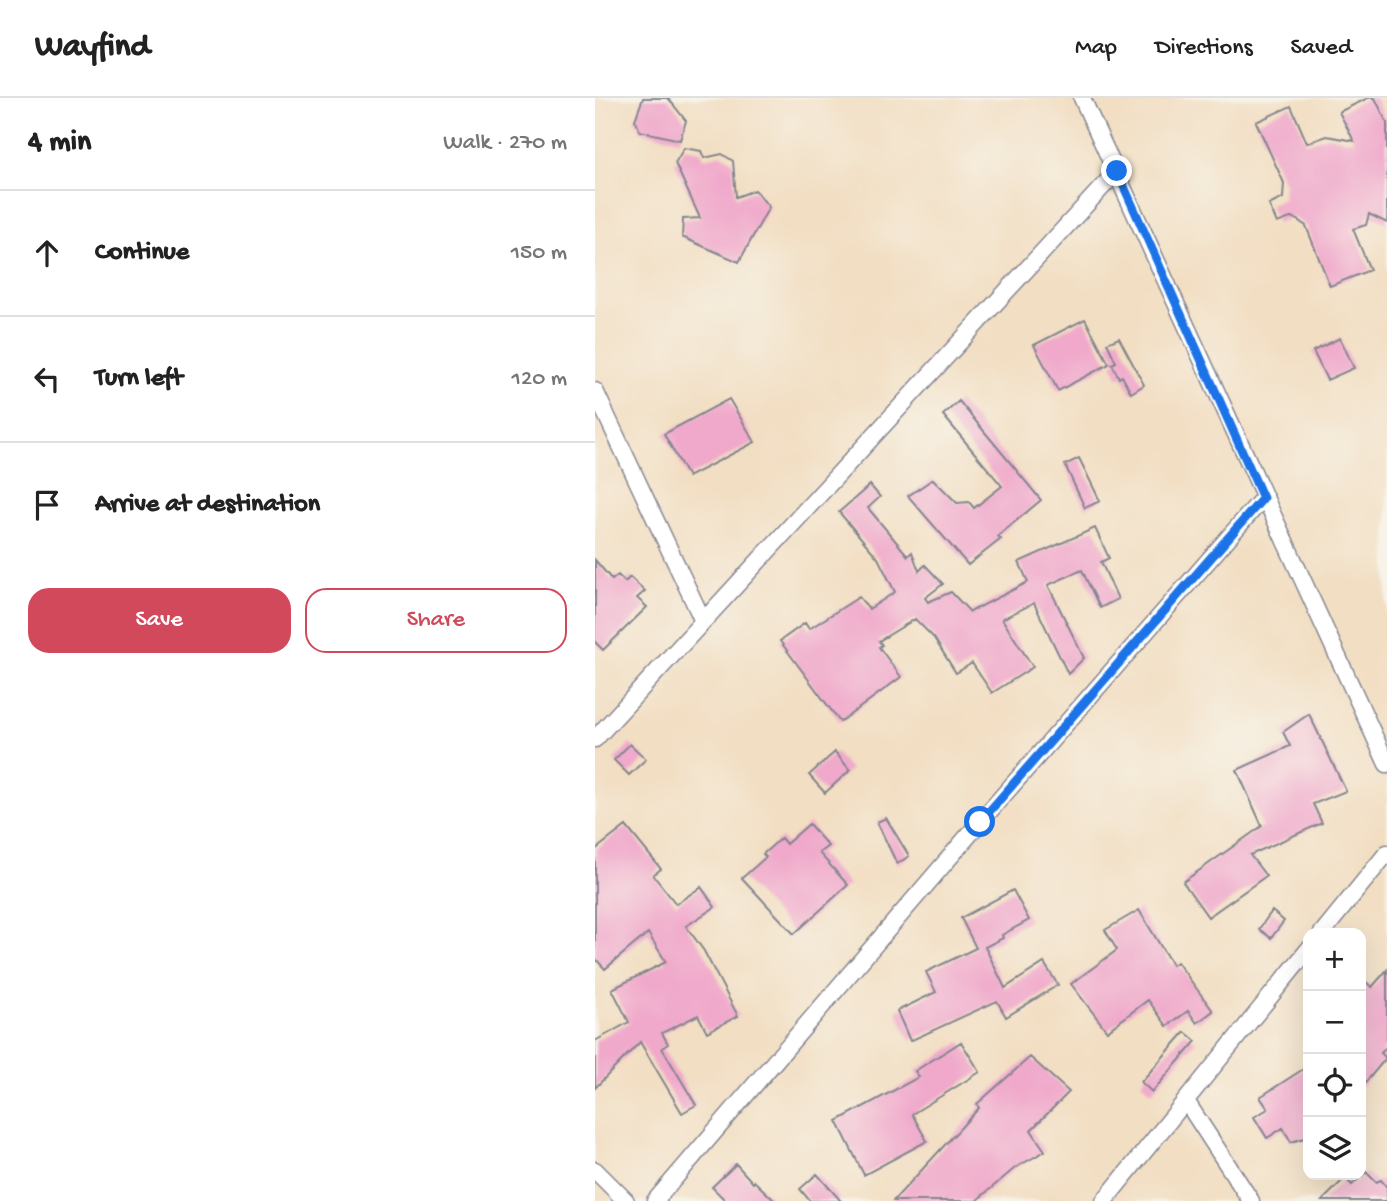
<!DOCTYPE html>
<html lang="en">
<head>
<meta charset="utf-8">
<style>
	body { margin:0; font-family:"Gochi Hand",sans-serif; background:#f2f2f2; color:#222 }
	.controls { position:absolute; right:21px; bottom:21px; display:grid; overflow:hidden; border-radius:14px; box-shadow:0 7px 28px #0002 }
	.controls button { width:63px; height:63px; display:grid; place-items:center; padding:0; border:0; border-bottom:2px solid #e0e0e0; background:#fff; color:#222; font:35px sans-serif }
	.stop { position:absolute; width:21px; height:21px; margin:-16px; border:5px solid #1a73e8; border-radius:50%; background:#fff }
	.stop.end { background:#1a73e8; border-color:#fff; box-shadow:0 2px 7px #0008 }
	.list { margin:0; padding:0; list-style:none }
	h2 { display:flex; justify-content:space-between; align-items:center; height:91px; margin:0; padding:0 28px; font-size:30px }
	h2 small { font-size:23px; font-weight:400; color:#767676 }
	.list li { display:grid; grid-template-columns:46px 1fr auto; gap:21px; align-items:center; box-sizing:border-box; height:126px; padding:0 28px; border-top:2px solid #e0e0e0 }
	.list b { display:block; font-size:26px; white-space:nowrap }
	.list em { font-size:23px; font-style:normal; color:#767676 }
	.actions { display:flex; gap:14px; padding:21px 28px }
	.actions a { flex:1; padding:16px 0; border:2px solid #d1495b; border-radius:21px; text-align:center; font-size:24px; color:#d1495b }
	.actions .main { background:#d1495b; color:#fff }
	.icon { flex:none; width:38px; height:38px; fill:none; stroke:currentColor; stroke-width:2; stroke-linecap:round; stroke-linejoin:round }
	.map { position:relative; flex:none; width:792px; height:1103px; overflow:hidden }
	header { display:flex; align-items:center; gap:42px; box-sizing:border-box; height:98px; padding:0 35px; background:#fff; border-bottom:2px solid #e0e0e0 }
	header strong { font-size:33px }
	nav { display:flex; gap:38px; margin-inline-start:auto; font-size:24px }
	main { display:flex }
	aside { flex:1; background:#fff }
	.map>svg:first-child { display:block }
</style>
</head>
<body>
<header>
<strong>Wayfind</strong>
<nav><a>Map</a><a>Directions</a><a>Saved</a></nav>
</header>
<main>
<aside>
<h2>4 min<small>Walk · 270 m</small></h2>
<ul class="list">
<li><svg class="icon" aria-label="ahead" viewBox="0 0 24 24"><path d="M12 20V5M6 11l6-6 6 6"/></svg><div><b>Continue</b></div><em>150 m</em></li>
<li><svg class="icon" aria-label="left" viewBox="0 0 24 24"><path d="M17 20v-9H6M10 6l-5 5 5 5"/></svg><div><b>Turn left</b></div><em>120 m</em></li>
<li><svg class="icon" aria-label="arrive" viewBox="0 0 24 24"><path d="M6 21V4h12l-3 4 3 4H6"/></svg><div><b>Arrive at destination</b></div></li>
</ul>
<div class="actions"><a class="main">Save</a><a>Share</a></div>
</aside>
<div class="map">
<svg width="792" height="1103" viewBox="0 0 792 1103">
	<rect width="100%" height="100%" fill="#f7f3e8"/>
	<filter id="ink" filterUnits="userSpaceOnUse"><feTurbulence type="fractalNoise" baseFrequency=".0143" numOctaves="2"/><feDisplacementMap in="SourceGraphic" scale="14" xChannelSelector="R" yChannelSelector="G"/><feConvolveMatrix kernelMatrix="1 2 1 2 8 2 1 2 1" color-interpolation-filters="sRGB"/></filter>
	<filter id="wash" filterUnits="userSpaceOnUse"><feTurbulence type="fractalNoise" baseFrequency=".00686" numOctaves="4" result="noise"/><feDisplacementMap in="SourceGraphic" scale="28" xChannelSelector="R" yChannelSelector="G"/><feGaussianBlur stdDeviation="1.57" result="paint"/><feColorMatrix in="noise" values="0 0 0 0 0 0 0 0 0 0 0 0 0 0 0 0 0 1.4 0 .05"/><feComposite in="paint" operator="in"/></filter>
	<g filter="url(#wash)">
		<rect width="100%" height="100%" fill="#f2dec2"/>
		<g id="blocks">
			<path fill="#f0a9cb" d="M 48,0 L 73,0 L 91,23 L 85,42 L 45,33 L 40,22 Z
				M 773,0 L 780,0 L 792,25 L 792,125 L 774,116 L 771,127 L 758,131 L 775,172 L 735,188 L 711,128 L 698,119 L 682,125 L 674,107 L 688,100 L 689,85 L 661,24 L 696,8 L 712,45 L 732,38 L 759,43 L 744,14 Z
				M 89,50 L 106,53 L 109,60 L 127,56 L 138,63 L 141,99 L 160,92 L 174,109 L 144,164 L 87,139 L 88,121 L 105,120 L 80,65 Z
				M 490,221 L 514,266 L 463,293 L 439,247 Z
				M 524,240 L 549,287 L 536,295 L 527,278 L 524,280 L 517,266 L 521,264 L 512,245 Z
				M 745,240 L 759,270 L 732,282 L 718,253 Z
				M 134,301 L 160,344 L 93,379 L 69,336 Z
				M 364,303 L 446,402 L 403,438 L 406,441 L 373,467 L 313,398 L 338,381 L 362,405 L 374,404 L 379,410 L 407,388 L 348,317 Z
				M 484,360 L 505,403 L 490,410 L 470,367 Z
				M 275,387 L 285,399 L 273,410 L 313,458 L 317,454 L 324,473 L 330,467 L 348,486 L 330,500 L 333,504 L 356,494 L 375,514 L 433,484 L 424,464 L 500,430 L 514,460 L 506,464 L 523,501 L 505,510 L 487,472 L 453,487 L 489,560 L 473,576 L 439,505 L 407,521 L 438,569 L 397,595 L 377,565 L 361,575 L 339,540 L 320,521 L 284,543 L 287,547 L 284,549 L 306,579 L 245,624 L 185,543 L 210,525 L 214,531 L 264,499 L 274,511 L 300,494 L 283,460 L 244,414 Z
				M 0,462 L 17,482 L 23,477 L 30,484 L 35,479 L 50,493 L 42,500 L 52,509 L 8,552 L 0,544 Z
				M 714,616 L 751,693 L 718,706 L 727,725 L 655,757 L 671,778 L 613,819 L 588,784 L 667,728 L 642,672 L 695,648 L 688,634 Z
				M 35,646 L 51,661 L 34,677 L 19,662 Z
				M 240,654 L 255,672 L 230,695 L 214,677 Z
				M 291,720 L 314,758 L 302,766 L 282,724 Z
				M 214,726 L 233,748 L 224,755 L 253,787 L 199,836 L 147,780 L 171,759 L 168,756 L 186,740 L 191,746 Z
				M 31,728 L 66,771 L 58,777 L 81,806 L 106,789 L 120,809 L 91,828 L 109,853 L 143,918 L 112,934 L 103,917 L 67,935 L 73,946 L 67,950 L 101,1007 L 87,1015 L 45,944 L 0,990 L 0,943 L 34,924 L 17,891 L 71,864 L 53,835 L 10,871 L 0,860 L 0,752 Z
				M 418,792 L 434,822 L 407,837 L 408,840 L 390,849 L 410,890 L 449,865 L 463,887 L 411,919 L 402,903 L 315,943 L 302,913 L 341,894 L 331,874 L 381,850 L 366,820 Z
				M 544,812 L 577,867 L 582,864 L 618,913 L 602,925 L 593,913 L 572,928 L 553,902 L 512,933 L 476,886 L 522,852 L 510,832 Z
				M 677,813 L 689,823 L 676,840 L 664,831 Z
				M 792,872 L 792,948 L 786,955 L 791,960 L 766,990 L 766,880 L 777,889 Z
				M 590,934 L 601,943 L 557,994 L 546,984 Z
				M 366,944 L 385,974 L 317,1016 L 332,1043 L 269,1077 L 242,1023 L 324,979 L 320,973 Z
				M 435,959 L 474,994 L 436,1032 L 450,1053 L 420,1070 L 381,1103 L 298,1103 L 384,1010 L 382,1006 Z
				M 713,968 L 713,1039 L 696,1044 L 688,1030 L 672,1040 L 659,1019 L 673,1011 L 665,999 Z
				M 141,1066 L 158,1085 L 159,1083 L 180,1103 L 131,1103 L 117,1089 Z
				M 771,1074 L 781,1084 L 786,1082 L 792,1089 L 792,1103 L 727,1103 L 750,1080 L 757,1087 Z
				M 222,1076 L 246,1103 L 215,1103 L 205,1091 Z"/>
		</g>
	</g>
	<g filter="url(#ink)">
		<use href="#blocks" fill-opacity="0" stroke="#868690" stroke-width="2"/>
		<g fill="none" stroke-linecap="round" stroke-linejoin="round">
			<defs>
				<path id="minor" d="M 487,0 L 792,666
					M 0,293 L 108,523
					M 0,641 L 522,73
					M 727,835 L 792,755
					M 591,1003 L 656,1103
					M 0,1072 L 31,1103
					M 60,1103 L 385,724 L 668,400
					M 509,1103 L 713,852"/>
			</defs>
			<use href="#minor" stroke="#868690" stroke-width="19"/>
			<use href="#minor" stroke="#fff" stroke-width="16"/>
		</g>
	</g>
	<g fill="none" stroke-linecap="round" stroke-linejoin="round" filter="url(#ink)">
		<path stroke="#1a73e8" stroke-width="9" d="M 385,724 L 668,400 L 522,73"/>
	</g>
</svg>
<div class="controls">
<button>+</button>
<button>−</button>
<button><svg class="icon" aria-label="locate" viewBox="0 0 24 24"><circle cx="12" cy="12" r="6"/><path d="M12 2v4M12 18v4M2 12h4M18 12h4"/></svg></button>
<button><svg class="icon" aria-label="layers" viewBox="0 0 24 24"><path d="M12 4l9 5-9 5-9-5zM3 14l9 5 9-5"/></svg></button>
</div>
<div class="stop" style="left:385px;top:724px"></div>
<div class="stop end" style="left:522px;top:73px"></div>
</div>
</main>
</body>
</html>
